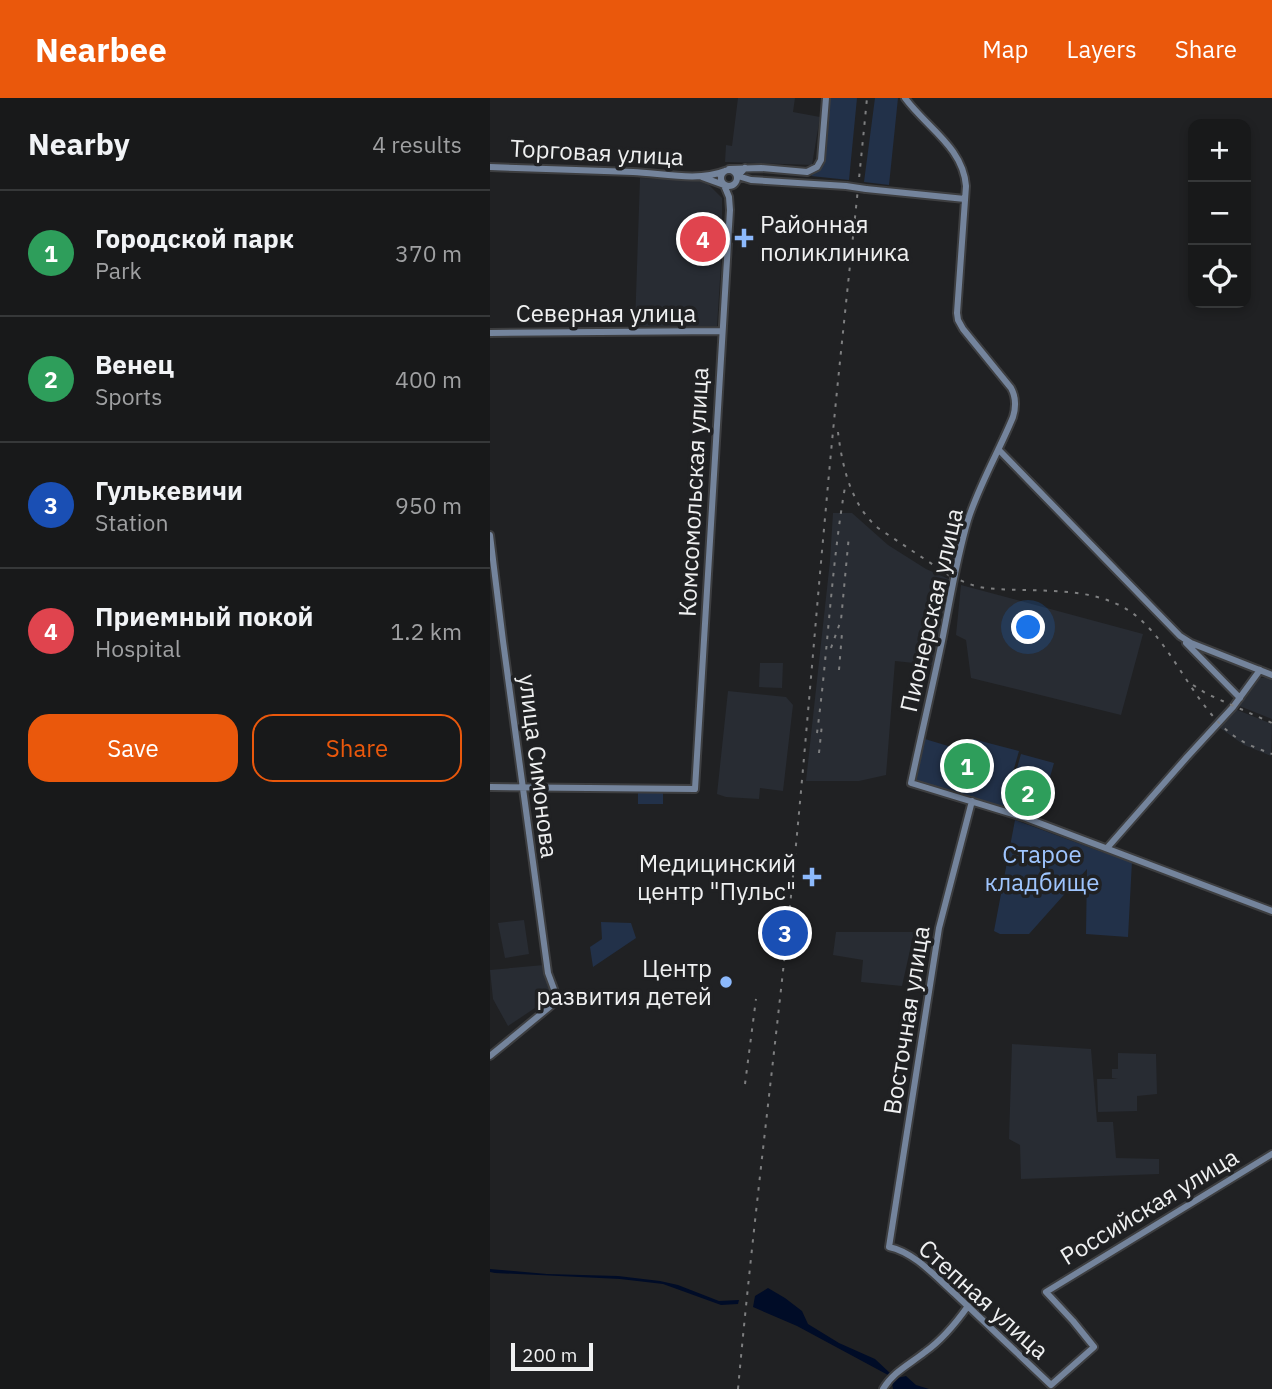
<!DOCTYPE html>
<html lang="en">
<head>
<meta charset="utf-8">
<style>
	body { margin:0; font-family:"IBM Plex Sans",sans-serif; background:#252627; color:#f1f3f6 }
	.controls { position:absolute; right:21px; top:21px; display:grid; overflow:hidden; border-radius:14px; box-shadow:0 4px 10px #0003 }
	.controls button { width:63px; height:63px; display:grid; place-items:center; padding:0; border:0; border-bottom:2px solid #363839; background:#18191a; color:#f1f3f6; font:35px sans-serif }
	.scale { position:absolute; left:21px; bottom:18px; width:82px; box-sizing:border-box; padding-left:7px; border:4px solid #eff0f1; border-top:0; font-size:19px; line-height:24px; white-space:nowrap; color:#eff0f1; -webkit-text-stroke:5px #202123; paint-order:stroke }
	.you { position:absolute; left:539px; top:530px; width:24px; height:24px; margin:-18px; border:5px solid #fff; border-radius:50%; background:#1a73e8; box-shadow:0 0 0 10px #1a73e833 }
	.badge { display:grid; place-items:center; width:46px; height:46px; border-radius:50%; background:#ea580c; color:#fff; font-size:23px; font-weight:700 }
	.pin { position:absolute; translate:-50% -50%; border:4px solid #fff; box-shadow:0 2px 7px #0006 }
	.list { margin:0; padding:0; list-style:none }
	h2 { display:flex; justify-content:space-between; align-items:center; height:91px; margin:0; padding:0 28px; font-size:30px }
	h2 small { font-size:23px; font-weight:400; color:#9fa0a2 }
	.list li { display:grid; grid-template-columns:46px 1fr auto; gap:21px; align-items:center; box-sizing:border-box; height:126px; padding:0 28px; border-top:2px solid #363839 }
	.list b { display:block; font-size:26px; white-space:nowrap }
	.list p { margin:0; font-size:23px; white-space:nowrap; color:#9fa0a2 }
	.list em { font-size:23px; font-style:normal; color:#9fa0a2 }
	.actions { display:flex; gap:14px; padding:21px 28px }
	.actions a { flex:1; padding:16px 0; border:2px solid #ea580c; border-radius:21px; text-align:center; font-size:24px; color:#ea580c }
	.actions .main { background:#ea580c; color:#fff }
	.icon { flex:none; width:38px; height:38px; fill:none; stroke:currentColor; stroke-width:2; stroke-linecap:round; stroke-linejoin:round }
	.map { position:relative; flex:none; width:782px; height:1291px; overflow:hidden }
	header { display:flex; align-items:center; gap:42px; box-sizing:border-box; height:98px; padding:0 35px; background:#ea580c; color:#fff }
	header strong { font-size:33px }
	nav { display:flex; gap:38px; margin-inline-start:auto; font-size:24px }
	main { display:flex }
	aside { flex:1; background:#18191a }
	.map>svg:first-child { display:block }
</style>
</head>
<body>
<header>
<strong>Nearbee</strong>
<nav><a>Map</a><a>Layers</a><a>Share</a></nav>
</header>
<main>
<aside>
<h2>Nearby<small>4 results</small></h2>
<ul class="list">
<li><span class="badge" style="background:#2e9e5b">1</span><div><b>Городской парк</b><p>Park</p></div><em>370 m</em></li>
<li><span class="badge" style="background:#2e9e5b">2</span><div><b>Венец</b><p>Sports</p></div><em>400 m</em></li>
<li><span class="badge" style="background:#1a4fb4">3</span><div><b>Гулькевичи</b><p>Station</p></div><em>950 m</em></li>
<li><span class="badge" style="background:#e0444e">4</span><div><b>Приемный покой</b><p>Hospital</p></div><em>1.2 km</em></li>
</ul>
<div class="actions"><a class="main">Save</a><a>Share</a></div>
</aside>
<div class="map">
<svg width="782" height="1291" viewBox="0 0 782 1291">
	<rect width="100%" height="100%" fill="#202123"/>
	<path fill="#282c33" d="M 248,0 L 305,0 L 303,14 L 330,19 L 322,67 L 235,64 L 236,47 L 242,48 Z
		M 150,80 L 214,82 L 232,100 L 232,151 L 227,228 L 145,228 Z
		M 343,415 L 362,415 L 398,447 L 436,471 L 461,482 L 443,567 L 405,563 L 396,677 L 369,683 L 316,683 L 340,463 Z
		M 471,487 L 653,536 L 631,617 L 481,580 L 476,542 L 466,537 Z
		M 270,565 L 293,565 L 292,590 L 269,589 Z
		M 782,579 L 782,621 L 747,607 L 770,580 Z
		M 238,593 L 296,599 L 303,607 L 293,693 L 270,690 L 269,701 L 236,699 L 227,696 Z
		M 745,611 L 782,626 L 781,658 L 754,647 L 730,630 Z
		M 34,822 L 39,856 L 15,860 L 8,825 Z
		M 346,834 L 424,834 L 412,888 L 371,884 L 373,862 L 343,857 Z
		M 54,867 L 63,898 L 18,928 L 3,901 L 0,872 Z
		M 522,946 L 601,951 L 607,1024 L 623,1024 L 626,1060 L 669,1061 L 669,1076 L 531,1081 L 530,1047 L 519,1041 Z
		M 628,955 L 666,956 L 667,996 L 647,998 L 647,1013 L 608,1014 L 607,981 L 628,981 L 622,980 L 622,971 L 628,971 Z"/>
	<path fill="#223149" d="M 339,0 L 367,0 L 359,82 L 321,78 L 331,69 L 334,61 Z
		M 385,0 L 408,0 L 399,87 L 374,84 Z
		M 435,641 L 478,654 L 483,641 L 529,653 L 513,709 L 425,683 Z
		M 531,656 L 564,665 L 549,718 L 516,709 Z
		M 148,692 L 173,692 L 173,706 L 148,706 Z
		M 525,722 L 612,754 L 642,763 L 638,839 L 596,836 L 597,771 L 539,836 L 510,836 L 504,833 Z
		M 111,824 L 141,825 L 146,840 L 103,869 L 100,849 L 112,841 Z"/>
	<path fill="#000c27" d="M 0,1171 L 57,1176 L 128,1178 L 170,1183 L 188,1187 L 229,1203 L 249,1202 L 248,1206 L 231,1207 L 173,1186 L 130,1181 L 5,1175 L 0,1174 Z
		M 278,1190 L 295,1200 L 312,1213 L 318,1226 L 349,1245 L 385,1261 L 400,1275 L 398,1277 L 307,1228 L 263,1209 L 265,1198 Z
		M 416,1278 L 426,1287 L 439,1291 L 403,1291 L 402,1285 L 407,1280 Z"/>
	<g fill="none" stroke-linecap="round" stroke-linejoin="round">
		<defs>
			<path id="secondary" d="M 415,0 C 436,29 473,49 476,88 L 467,215 L 468,222 L 473,231 L 521,290 C 526,299 526,309 523,319 C 509,353 489,387 478,422 C 466,462 460,503 452,543 C 442,591 431,638 421,685 L 536,720 L 782,813
				M 0,69 C 48,71 95,72 143,74 C 171,75 208,84 235,73
				M 255,70 L 248,78 L 261,82 L 356,88
				M 239,71 L 271,70 L 317,74 L 327,69 L 331,62 L 336,0
				M231 80a8 8 0 1 1 16 0a8 8 0 1 1-16 0Z
				M 376,91 L 475,101
				M 0,235 L 232,233
				M 509,352 L 690,538 L 701,545 L 782,577
				M 0,437 L 13,543 L 58,875 L 68,902 L 0,958
				M 696,545 L 750,600
				M 0,689 L 205,691 L 240,112 L 239,99 L 234,87 L 212,79
				M 482,703 L 449,830 L 399,1149 C 424,1154 446,1179 465,1196 C 497,1226 529,1257 561,1287 L 604,1249 L 583,1223 L 556,1194 L 782,1056
				M 617,750 L 697,659 L 743,609 L 770,572
				M 393,1291 C 403,1274 420,1266 435,1254 C 452,1242 466,1225 478,1208"/>
		</defs>
		<use href="#secondary" stroke="#3d3e40" stroke-width="10"/>
		<use href="#secondary" stroke="#74849c" stroke-width="6"/>
		<path stroke="#7e7f80" stroke-width="2" stroke-dasharray="3.5 7" stroke-linecap="butt" d="M 348,334 C 352,368 361,407 388,430 L 460,478
			M 452,473 C 466,480 481,489 497,490 C 542,495 592,487 633,509 C 680,535 700,606 744,638 C 755,646 769,651 782,656
			M 341,550 L 351,522 L 359,437
			M 349,572 L 352,535
			M 703,587 L 717,596 L 782,625
			M 327,635 C 338,553 341,471 355,389
			M 329,655 L 332,626
			M 255,986 L 266,901
			M 248,1291 C 263,1126 284,963 301,798 C 314,669 324,539 336,409 C 348,272 364,136 377,0"/>
		<defs>
			<path id="secondary-bridge" d="M 356,88 L 376,91"/>
		</defs>
		<use href="#secondary-bridge" stroke="#3d3e40" stroke-width="10" stroke-linecap="butt"/>
		<use href="#secondary-bridge" stroke="#74849c" stroke-width="6"/>
	</g>
	<g fill="#8cb9fc" stroke="#202123" stroke-width="2.5">
		<path d="M250.5 129.5h7v7h7v7h-7v7h-7v-7h-7v-7h7z"/>
		<path d="M318.5 768.5h7v7h7v7h-7v7h-7v-7h-7v-7h7z"/>
		<circle cx="236" cy="884" r="7"/>
	</g>
	<g text-anchor="middle" dominant-baseline="central" stroke-width="7" stroke-linejoin="round" paint-order="stroke">
		<g font-size="24" fill="#eff0f1" stroke="#202123">
			<text transform="translate(107 54) rotate(3)">Торговая улица</text>
			<text x="116" y="215">Северная улица</text>
			<text transform="translate(203 394) rotate(-87)">Комсомольская улица</text>
			<text transform="translate(441 512) rotate(-77)">Пионерская улица</text>
			<text transform="translate(49 668) rotate(83)">улица Симонова</text>
			<text transform="translate(416 922) rotate(-81)">Восточная улица</text>
			<text transform="translate(659 1108) rotate(-31)">Российская улица</text>
			<text transform="translate(494 1201) rotate(42)">Степная улица</text>
		</g>
		<g font-size="24" fill="#eff0f1" stroke="#202123" text-anchor="end">
			<text x="270" y="126" text-anchor="start">Районная<tspan x="270" dy="28">поликлиника</tspan></text>
			<text x="306" y="765">Медицинский<tspan x="306" dy="28">центр "Пульс"</tspan></text>
			<text x="222" y="870">Центр<tspan x="222" dy="28">развития детей</tspan></text>
		</g>
		<g font-size="24" fill="#9fc5fe" stroke="#202123">
			<text x="552" y="756">Старое<tspan x="552" dy="28">кладбище</tspan></text>
		</g>
	</g>
</svg>
<div class="controls">
<button>+</button>
<button>−</button>
<button><svg class="icon" aria-label="locate" viewBox="0 0 24 24"><circle cx="12" cy="12" r="6"/><path d="M12 2v4M12 18v4M2 12h4M18 12h4"/></svg></button>
</div>
<div class="scale">200 m</div>
<div class="you"></div>
<div class="pin badge" style="left:477px;top:668px;background:#2e9e5b">1</div>
<div class="pin badge" style="left:538px;top:695px;background:#2e9e5b">2</div>
<div class="pin badge" style="left:295px;top:835px;background:#1a4fb4">3</div>
<div class="pin badge" style="left:213px;top:141px;background:#e0444e">4</div>
</div>
</main>
</body>
</html>
